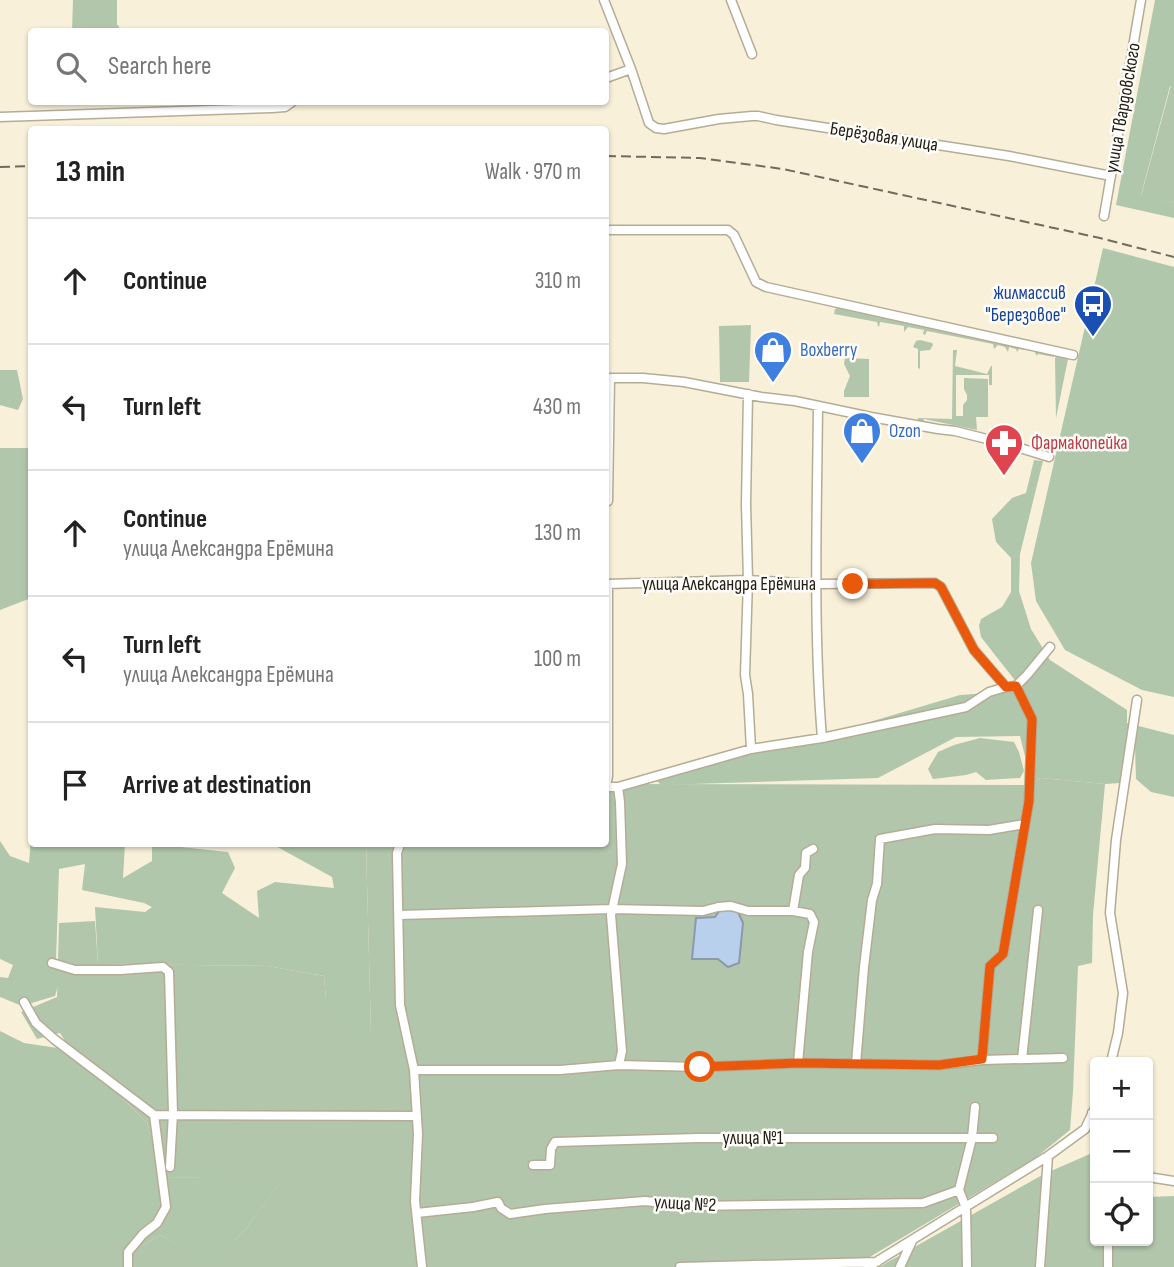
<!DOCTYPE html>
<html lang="en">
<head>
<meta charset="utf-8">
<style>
	body { margin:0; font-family:"Sofia Sans Condensed",sans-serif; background:#f6f6f6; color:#222 }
	.controls { position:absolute; right:21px; bottom:21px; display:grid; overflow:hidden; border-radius:7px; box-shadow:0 2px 5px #0004 }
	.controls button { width:63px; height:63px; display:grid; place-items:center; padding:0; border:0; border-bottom:2px solid #e0e0e0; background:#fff; color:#222; font:35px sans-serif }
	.stop { position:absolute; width:21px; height:21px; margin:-16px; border:5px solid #ea580c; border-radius:50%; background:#fff }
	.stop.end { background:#ea580c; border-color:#fff; box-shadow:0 2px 7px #0008 }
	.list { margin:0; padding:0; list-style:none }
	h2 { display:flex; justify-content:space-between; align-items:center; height:91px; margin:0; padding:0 28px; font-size:30px }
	h2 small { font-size:23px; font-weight:400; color:#767676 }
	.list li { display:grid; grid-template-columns:46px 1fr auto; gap:21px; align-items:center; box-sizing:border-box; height:126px; padding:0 28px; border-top:2px solid #e0e0e0 }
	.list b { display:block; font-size:26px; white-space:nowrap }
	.list p { margin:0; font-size:23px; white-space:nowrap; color:#767676 }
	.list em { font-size:23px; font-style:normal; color:#767676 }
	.icon { flex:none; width:38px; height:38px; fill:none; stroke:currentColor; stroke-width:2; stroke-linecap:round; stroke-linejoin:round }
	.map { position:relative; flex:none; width:1174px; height:1267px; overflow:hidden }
	.search { position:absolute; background:#fff; box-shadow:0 2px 5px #0004; left:28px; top:28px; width:581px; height:77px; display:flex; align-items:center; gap:18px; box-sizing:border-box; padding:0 24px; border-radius:7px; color:#767676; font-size:26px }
	.panel { position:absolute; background:#fff; box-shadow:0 2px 5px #0004; left:28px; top:126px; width:581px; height:721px; border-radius:7px }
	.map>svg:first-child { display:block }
</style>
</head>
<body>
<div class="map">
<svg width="1174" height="1267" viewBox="0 0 1174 1267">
	<rect width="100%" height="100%" fill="#f8f0d9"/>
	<path fill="#b2c6ac" d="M 73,0 L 117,0 L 117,25 L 119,26 L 119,31 L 72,31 Z
		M 1171,85 L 1174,87 L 1174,203 L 1141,196 Z
		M 839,307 L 1055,354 L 1054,357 L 1038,354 L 1037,356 L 1034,351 L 1019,349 L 1017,352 L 1016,349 L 1009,347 L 1008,352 L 1005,347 L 998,345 L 994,349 L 993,344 L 927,331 L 925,335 L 923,334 L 924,330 L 908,327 L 904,332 L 904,326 L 880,322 L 879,327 L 878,326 L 877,322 L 834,314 L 835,309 Z
		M 751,325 L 749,382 L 720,382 L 719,326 Z
		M 920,340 L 932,343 L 933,345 L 930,350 L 920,351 L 920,369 L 918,368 L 918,349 L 913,347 L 916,341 Z
		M 953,350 L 957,350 L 955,366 L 987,374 L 991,366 L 992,366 L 992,385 L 989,385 L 989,375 L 956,375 L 956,416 L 963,416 L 963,405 L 967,400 L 967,395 L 964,389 L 964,378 L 988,379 L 988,417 L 976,417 L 977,430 L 924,419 L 923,424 L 917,422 L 918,418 L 952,419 Z
		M 1059,354 L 1068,359 L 1056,418 L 1055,358 Z
		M 845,358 L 869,359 L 869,397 L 844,397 L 844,391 L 850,376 L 844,364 Z
		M 0,448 L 32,448 L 31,598 L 0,610 Z
		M 980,738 L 1014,742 L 1019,752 L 1024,771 L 1020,778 L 986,780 L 976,772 L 966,775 L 933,779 L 928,769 L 938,752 L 954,745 Z
		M 1040,778 L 1105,784 L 1093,915 L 1092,963 L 1078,966 L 1073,1091 L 1070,1130 L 1034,1159 L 853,1267 L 0,1267 L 0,1245 L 143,1245 L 161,1235 L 209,1266 L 244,1231 L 282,1180 L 165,1177 L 147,1123 L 98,1073 L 71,1050 L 60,1033 L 37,1039 L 21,1012 L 57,997 L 59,923 L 95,921 L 98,964 L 267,966 L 324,976 L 326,999 L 371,1033 L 366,844 L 606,844 L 606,784 L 1032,785 Z
		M 1090,1154 L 1095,1180 L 1095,1241 L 1148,1241 L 1148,1197 L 1174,1196 L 1174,1267 L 879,1267 L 1044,1174 Z"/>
	<path fill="#b1c7ab" d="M 1155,0 L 1174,0 L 1174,87 L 1170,86 L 1141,195 L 1174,203 L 1174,218 L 1116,205 Z
		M 1103,248 L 1174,267 L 1174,697 L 1142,690 L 1065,650 L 1036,601 L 1031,563 Z
		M 0,370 L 17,370 L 23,399 L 18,410 L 0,405 Z
		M 1034,460 L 1043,461 L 1020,554 L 1019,591 L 1031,629 L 1050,660 L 1127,710 L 1127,723 L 1174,735 L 1174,797 L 1151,792 L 1136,779 L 1135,745 L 1129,747 L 1120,783 L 1105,784 L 1040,778 L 1032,785 L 1020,736 L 956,737 L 878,778 L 661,785 L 657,781 L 760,743 L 823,736 L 960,695 L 1015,691 L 1021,688 L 981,637 L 979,626 L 981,619 L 1002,607 L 1011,592 L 1011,558 L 996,542 L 992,519 L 1012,498 L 1026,493 Z
		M 31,838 L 32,844 L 125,844 L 123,878 L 152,861 L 152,844 L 228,852 L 235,868 L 222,893 L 259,918 L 257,891 L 275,882 L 334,888 L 332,877 L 272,844 L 366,844 L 371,1033 L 341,1029 L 326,999 L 324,976 L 267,966 L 98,964 L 95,907 L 145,912 L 152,907 L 144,903 L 82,890 L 85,864 L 59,869 L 56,961 L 63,968 L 55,996 L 22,1006 L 0,997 L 0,977 L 8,978 L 13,965 L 0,959 L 0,841 L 10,856 L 29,863 Z
		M 0,1031 L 24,1043 L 71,1050 L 98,1073 L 147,1123 L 166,1177 L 283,1179 L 244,1231 L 209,1267 L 161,1235 L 143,1245 L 0,1245 Z"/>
	<path fill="#b9d0ec" stroke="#8b9aab" stroke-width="2" d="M 720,910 L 737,910 L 743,923 L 739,963 L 728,967 L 718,959 L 692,959 L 696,918 L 715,917 Z"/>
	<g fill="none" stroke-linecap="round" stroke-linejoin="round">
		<defs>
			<path id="minor" d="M 604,0 L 631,69 L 649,123 L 656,128 L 664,129 L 719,119 L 752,116 L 758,116 L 776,120 L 1009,156 L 1111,176
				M 731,0 L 752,54
				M 606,78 L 631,69
				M 0,117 L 272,108 L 285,107 L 292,102
				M 1104,216 L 1141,0
				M 606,230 L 728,230 L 734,235 L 756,282 L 766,287 L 1073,355
				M 606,378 L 643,378 L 684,382 L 761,397 L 795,401 L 871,417 L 938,429 L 955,431 L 1007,444 L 1049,457
				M 748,394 L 746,504 L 748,580 L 745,675 L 748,694 L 751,749
				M 818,406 C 817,517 813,627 822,738
				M 608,501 L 610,378
				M 606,584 L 748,580 L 817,584 L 935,583 L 941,587 L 974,650 L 1006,687
				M 606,787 L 618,787 L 751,749 L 822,738 L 966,707 L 989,692 L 1006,687 L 1016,686 L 1027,675 L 1050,647
				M 606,787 L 608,776 L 608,584
				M 618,787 L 620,802 L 622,864 L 611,915 L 622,1051 L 619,1065
				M 400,844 L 397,853 L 400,1005 L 414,1070 L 418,1134 L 415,1201 L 422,1267
				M 399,915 L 612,909 L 703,911 L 718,907 L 731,906 L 748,911 L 793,911
				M 52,963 L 75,970 L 120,970 L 163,967 L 169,972 L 173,1113 L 170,1167
				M 24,1002 L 36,1023 L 54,1039 L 154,1115 L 166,1207 L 157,1223 L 143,1234 L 128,1252 L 128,1267
				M 1022,1059 L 1038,910
				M 982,1060 L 990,966 L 1003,954 L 1029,801 L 1032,719 L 1016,686
				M 1111,1062 L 1118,1033 L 1123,993 L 1110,913 L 1116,840 L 1137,700
				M 798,1063 L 808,952 L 814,922 L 810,914 L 793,911 L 799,875 L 805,868 L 806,853 L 813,849
				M 856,1064 L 864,967 L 872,900 L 877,884 L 880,839 L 935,829 L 989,830 L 1025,824
				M 414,1070 L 560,1070 L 619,1065 L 700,1067 L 798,1063 L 939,1065 L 982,1060 L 1063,1058
				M 1092,1113 L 1095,1131
				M 154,1115 L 416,1116
				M 533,1165 L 550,1165 L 551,1149 L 555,1142 L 697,1138 L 993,1138
				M 1148,1177 L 1174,1181
				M 417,1213 L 473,1207 L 498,1202 L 501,1208 L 510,1214 L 545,1209 L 645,1201 L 689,1206 L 923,1203 L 959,1190
				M 680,1267 L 877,1262
				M 868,1267 L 1048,1156 L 1085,1129 L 1095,1108
				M 900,1267 L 912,1241
				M 967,1267 L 966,1208 L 959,1190 L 972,1138 L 975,1107
				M 1040,1267 L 1048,1156
				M 1108,1267 L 1108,1241"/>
		</defs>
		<use href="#minor" stroke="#b4ac96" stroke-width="11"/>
		<use href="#minor" stroke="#fff" stroke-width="8"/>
		<path stroke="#706b5d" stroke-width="2" stroke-dasharray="10 5" stroke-linecap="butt" d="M 606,156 L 700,158 L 783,169 L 1100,238 L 1174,257
			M 0,167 L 32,166"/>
	</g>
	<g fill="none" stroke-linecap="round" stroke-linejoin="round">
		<path stroke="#ea580c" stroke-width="9" d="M 700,1067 L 798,1063 L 939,1065 L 982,1059 L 990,966 L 1003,954 L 1029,801 L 1032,719 L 1016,686 L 1006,687 L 974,650 L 941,587 L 935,583 L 853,584"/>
	</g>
	<defs>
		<symbol id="bus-pin" viewBox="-11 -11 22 30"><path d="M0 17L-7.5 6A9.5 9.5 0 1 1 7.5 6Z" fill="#1a4fb4" stroke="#fffdf9"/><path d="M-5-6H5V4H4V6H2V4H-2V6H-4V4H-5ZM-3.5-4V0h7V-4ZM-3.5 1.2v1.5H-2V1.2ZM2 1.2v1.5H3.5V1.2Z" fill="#fff"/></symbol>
		<symbol id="shop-pin" viewBox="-11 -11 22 30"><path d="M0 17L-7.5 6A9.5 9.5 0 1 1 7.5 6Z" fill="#3f7fe0" stroke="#fffdf9"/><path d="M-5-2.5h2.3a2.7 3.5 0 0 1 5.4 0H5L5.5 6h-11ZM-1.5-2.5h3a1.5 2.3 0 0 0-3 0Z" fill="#fff"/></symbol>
		<symbol id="pharmacy-pin" viewBox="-11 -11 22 30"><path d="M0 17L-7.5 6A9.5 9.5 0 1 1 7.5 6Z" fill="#e0444e" stroke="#fffdf9"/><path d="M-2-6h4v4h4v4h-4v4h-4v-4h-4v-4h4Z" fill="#fff"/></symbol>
	</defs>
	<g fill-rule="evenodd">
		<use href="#bus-pin" x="1071" y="282" width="44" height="60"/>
		<use href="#shop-pin" x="751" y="328" width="44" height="60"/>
		<use href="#shop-pin" x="840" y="409" width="44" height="60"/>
		<use href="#pharmacy-pin" x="982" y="421" width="44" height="60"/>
	</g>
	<g text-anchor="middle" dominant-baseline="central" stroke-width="5" stroke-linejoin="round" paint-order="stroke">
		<g font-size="19" fill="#201d14" stroke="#fffdf9">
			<text transform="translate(1123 108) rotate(-80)">улица Твардовского</text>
			<text transform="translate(884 137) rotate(9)">Берёзовая улица</text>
			<text x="729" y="584">улица Александра Ерёмина</text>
			<text x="753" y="1138">улица №1</text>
			<text transform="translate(685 1204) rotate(3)">улица №2</text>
		</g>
		<g font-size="19" fill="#164399" stroke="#fffdf9" text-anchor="end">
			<text x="1066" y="293">жилмассив<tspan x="1066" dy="22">"Березовое"</tspan></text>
		</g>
		<g font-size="19" fill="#366cbe" stroke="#fffdf9" text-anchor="start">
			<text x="800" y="350">Boxberry</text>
			<text x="889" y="431">Ozon</text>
		</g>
		<g font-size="19" fill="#be3a42" stroke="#fffdf9" text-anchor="start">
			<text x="1031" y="443">Фармакопейка</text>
		</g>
	</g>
</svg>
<div class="controls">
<button>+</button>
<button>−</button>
<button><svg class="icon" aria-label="locate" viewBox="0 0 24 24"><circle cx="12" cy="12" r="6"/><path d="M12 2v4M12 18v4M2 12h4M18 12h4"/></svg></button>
</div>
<div class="stop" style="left:700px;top:1067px"></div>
<div class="stop end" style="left:853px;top:584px"></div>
<div class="search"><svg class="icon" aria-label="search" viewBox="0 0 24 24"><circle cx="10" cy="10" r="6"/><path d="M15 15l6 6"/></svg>Search here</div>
<section class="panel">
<h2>13 min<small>Walk · 970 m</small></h2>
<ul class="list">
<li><svg class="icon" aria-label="ahead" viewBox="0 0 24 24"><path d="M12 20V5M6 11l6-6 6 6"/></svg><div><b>Continue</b></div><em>310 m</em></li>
<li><svg class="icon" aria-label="left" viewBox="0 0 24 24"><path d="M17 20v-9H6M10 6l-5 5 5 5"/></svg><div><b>Turn left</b></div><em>430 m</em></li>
<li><svg class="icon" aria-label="ahead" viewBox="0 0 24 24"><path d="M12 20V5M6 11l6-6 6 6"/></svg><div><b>Continue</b><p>улица Александра Ерёмина</p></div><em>130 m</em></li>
<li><svg class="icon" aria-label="left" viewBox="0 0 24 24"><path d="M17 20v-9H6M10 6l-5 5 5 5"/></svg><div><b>Turn left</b><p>улица Александра Ерёмина</p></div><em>100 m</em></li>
<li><svg class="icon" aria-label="arrive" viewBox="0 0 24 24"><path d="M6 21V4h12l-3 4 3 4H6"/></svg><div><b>Arrive at destination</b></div></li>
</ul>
</section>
</div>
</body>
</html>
